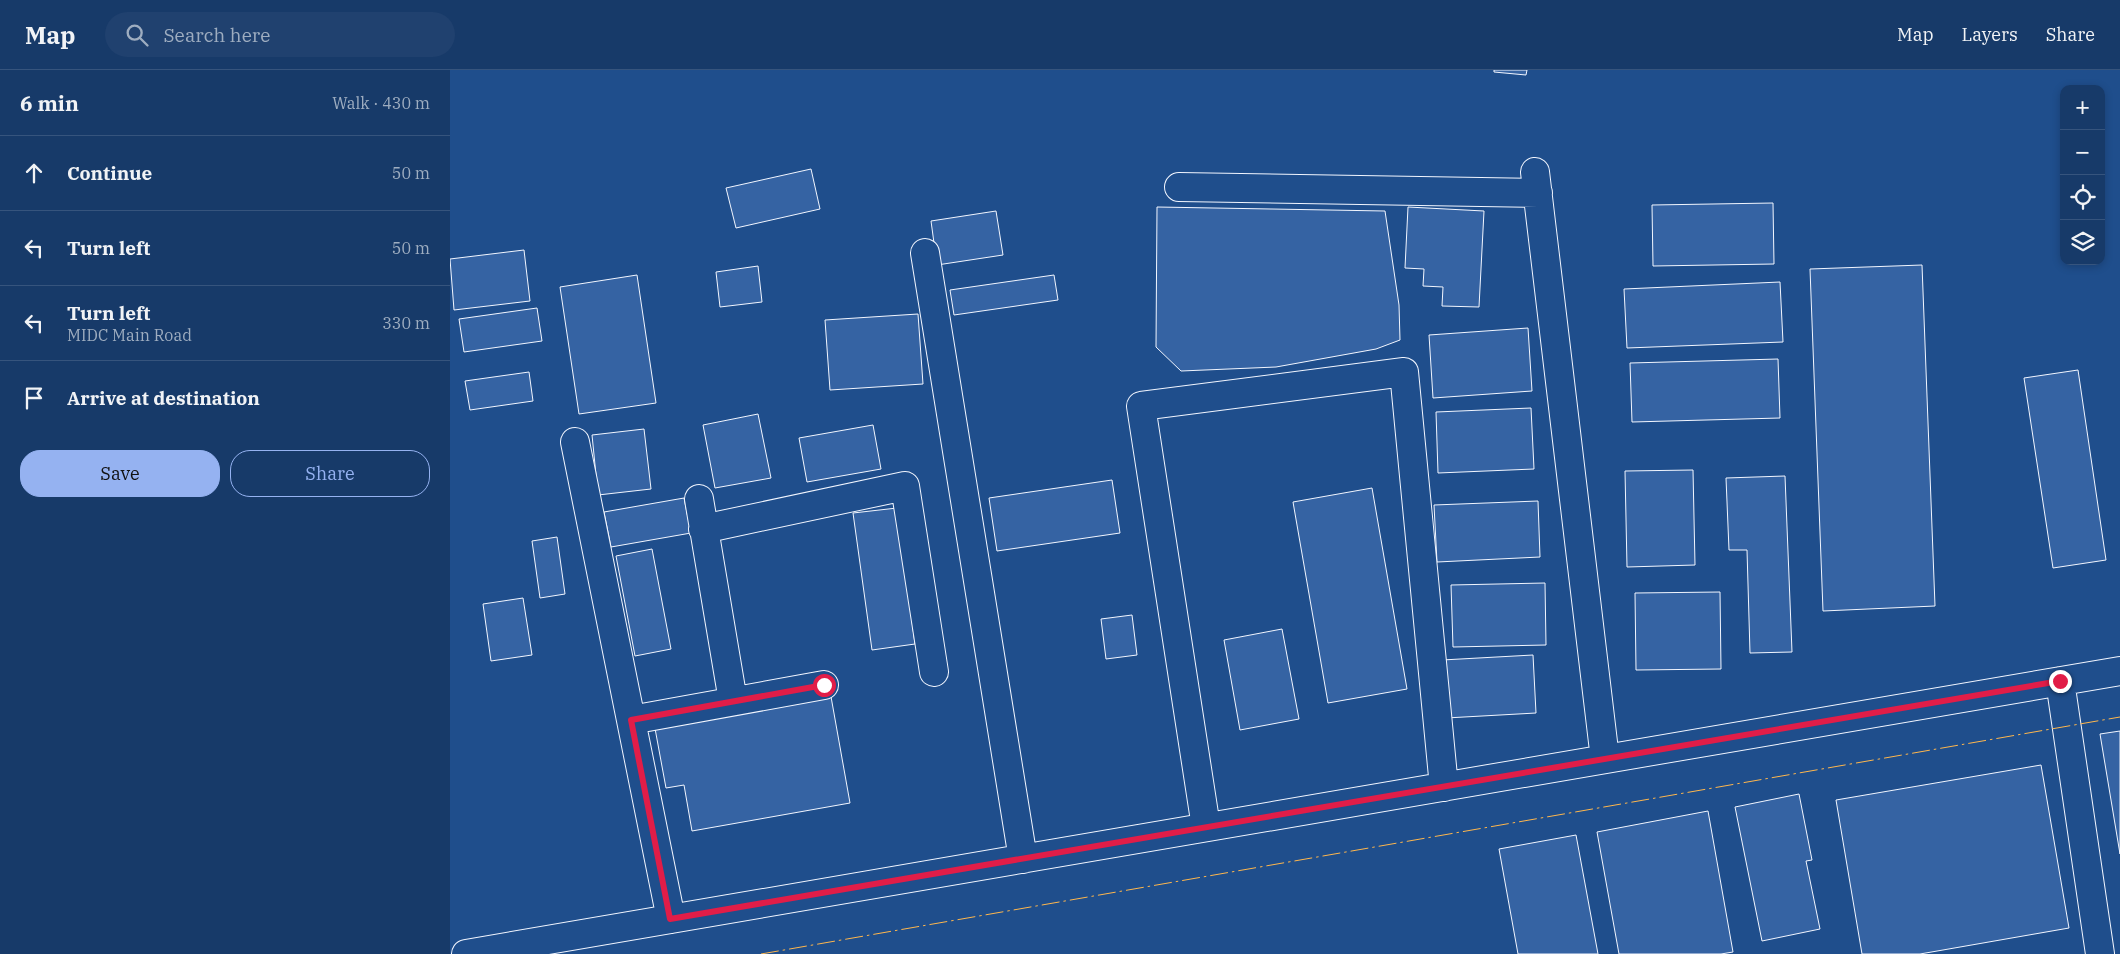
<!DOCTYPE html>
<html lang="en">
<head>
<meta charset="utf-8">
<style>
	body { margin:0; font-family:"IBM Plex Serif",serif; background:#20416f; color:#f1f3f6 }
	.controls { position:absolute; right:15px; top:15px; display:grid; overflow:hidden; border-radius:10px; box-shadow:0 2px 8px #0003 }
	.controls button { width:45px; height:45px; display:grid; place-items:center; padding:0; border:0; border-bottom:1px solid #36547d; background:#173a69; color:#f1f3f6; font:25px sans-serif }
	.stop { position:absolute; width:15px; height:15px; margin:-11px; border:4px solid #e11d48; border-radius:50%; background:#fff }
	.stop.end { background:#e11d48; border-color:#fff; box-shadow:0 1px 5px #0008 }
	.list { margin:0; padding:0; list-style:none }
	h2 { display:flex; justify-content:space-between; align-items:center; height:65px; margin:0; padding:0 20px; font-size:21px }
	h2 small { font-size:16px; font-weight:400; color:#9eadc0 }
	.list li { display:grid; grid-template-columns:32px 1fr auto; gap:15px; align-items:center; box-sizing:border-box; height:75px; padding:0 20px; border-top:1px solid #36547d }
	.list b { display:block; font-size:19px; white-space:nowrap }
	.list p { margin:0; font-size:16px; white-space:nowrap; color:#9eadc0 }
	.list em { font-size:16px; font-style:normal; color:#9eadc0 }
	.actions { display:flex; gap:10px; padding:15px 20px }
	.actions a { flex:1; padding:11px 0; border:1px solid #95b2f1; border-radius:20px; text-align:center; font-size:18px; color:#95b2f1 }
	.actions .main { background:#95b2f1; color:#111 }
	.icon { flex:none; width:28px; height:28px; fill:none; stroke:currentColor; stroke-width:2; stroke-linecap:round; stroke-linejoin:round }
	.map { position:relative; flex:none; width:1670px; height:884px; overflow:hidden }
	header { display:flex; align-items:center; gap:30px; box-sizing:border-box; height:70px; padding:0 25px; background:#173a69; border-bottom:1px solid #36547d }
	header strong { font-size:24px }
	nav { display:flex; gap:28px; margin-inline-start:auto; font-size:18px }
	.search { width:350px; height:45px; background:#20416f; display:flex; align-items:center; gap:12px; box-sizing:border-box; padding:0 18px; border-radius:28px; color:#9eadc0; font-size:19px }
	main { display:flex }
	aside { flex:1; background:#173a69 }
	.map>svg:first-child { display:block }
</style>
</head>
<body>
<header>
<strong>Map</strong>
<div class="search"><svg class="icon" aria-label="search" viewBox="0 0 24 24"><circle cx="10" cy="10" r="6"/><path d="M15 15l6 6"/></svg>Search here</div>
<nav><a>Map</a><a>Layers</a><a>Share</a></nav>
</header>
<main>
<aside>
<h2>6 min<small>Walk · 430 m</small></h2>
<ul class="list">
<li><svg class="icon" aria-label="ahead" viewBox="0 0 24 24"><path d="M12 20V5M6 11l6-6 6 6"/></svg><div><b>Continue</b></div><em>50 m</em></li>
<li><svg class="icon" aria-label="left" viewBox="0 0 24 24"><path d="M17 20v-9H6M10 6l-5 5 5 5"/></svg><div><b>Turn left</b></div><em>50 m</em></li>
<li><svg class="icon" aria-label="left" viewBox="0 0 24 24"><path d="M17 20v-9H6M10 6l-5 5 5 5"/></svg><div><b>Turn left</b><p>MIDC Main Road</p></div><em>330 m</em></li>
<li><svg class="icon" aria-label="arrive" viewBox="0 0 24 24"><path d="M6 21V4h12l-3 4 3 4H6"/></svg><div><b>Arrive at destination</b></div></li>
</ul>
<div class="actions"><a class="main">Save</a><a>Share</a></div>
</aside>
<div class="map">
<svg width="1670" height="884" viewBox="0 0 1670 884">
	<rect width="100%" height="100%" fill="#1f4e8c"/>
	<path fill="#3563a3" stroke="#f2f6ff" d="M 1044,0 L 1077,0 L 1076,5 L 1044,2 Z
		M 361,99 L 370,139 L 286,158 L 276,118 Z
		M 1323,133 L 1324,194 L 1203,196 L 1202,135 Z
		M 707,137 L 935,141 L 949,235 L 950,270 L 926,279 L 826,297 L 731,301 L 706,277 Z
		M 958,137 L 1034,141 L 1029,237 L 992,236 L 993,217 L 973,216 L 974,199 L 955,198 Z
		M 546,141 L 553,185 L 487,195 L 481,151 Z
		M 74,180 L 80,231 L 4,240 L 0,189 Z
		M 1472,195 L 1485,536 L 1373,541 L 1360,199 Z
		M 308,196 L 312,232 L 270,237 L 266,202 Z
		M 187,205 L 206,333 L 129,344 L 110,217 Z
		M 604,205 L 608,230 L 504,245 L 500,220 Z
		M 1330,212 L 1333,272 L 1177,278 L 1174,219 Z
		M 87,238 L 92,271 L 14,282 L 9,249 Z
		M 468,244 L 473,314 L 380,320 L 375,250 Z
		M 1078,258 L 1082,321 L 983,328 L 979,265 Z
		M 1328,289 L 1330,348 L 1182,352 L 1180,293 Z
		M 1628,300 L 1656,490 L 1603,498 L 1574,308 Z
		M 79,302 L 83,331 L 20,340 L 15,311 Z
		M 1081,338 L 1084,399 L 988,403 L 986,342 Z
		M 308,344 L 321,408 L 265,418 L 253,355 Z
		M 423,355 L 431,399 L 357,412 L 349,368 Z
		M 194,359 L 201,419 L 148,425 L 142,365 Z
		M 1243,400 L 1245,495 L 1177,497 L 1175,401 Z
		M 1335,406 L 1342,582 L 1300,583 L 1297,480 L 1279,480 L 1276,408 Z
		M 662,410 L 670,463 L 547,481 L 539,428 Z
		M 922,418 L 957,619 L 878,633 L 843,432 Z
		M 234,428 L 241,463 L 161,477 L 154,442 Z
		M 1088,431 L 1090,487 L 987,492 L 984,435 Z
		M 447,438 L 465,574 L 422,580 L 403,443 Z
		M 107,467 L 115,524 L 90,528 L 82,471 Z
		M 202,479 L 221,579 L 185,586 L 166,486 Z
		M 1095,513 L 1096,575 L 1003,577 L 1001,515 Z
		M 1270,522 L 1271,599 L 1186,600 L 1185,523 Z
		M 73,528 L 82,585 L 41,591 L 33,534 Z
		M 682,545 L 687,585 L 656,589 L 651,549 Z
		M 832,559 L 849,649 L 790,660 L 774,570 Z
		M 1083,585 L 1086,643 L 996,648 L 992,590 Z
		M 380,621 L 400,733 L 242,761 L 234,715 L 216,718 L 204,653 Z
		M 1670,661 L 1670,784 L 1650,664 Z
		M 1591,695 L 1619,858 L 1470,884 L 1412,884 L 1386,730 Z
		M 1349,724 L 1362,790 L 1356,791 L 1370,859 L 1312,871 L 1285,737 Z
		M 1258,741 L 1283,882 L 1271,884 L 1169,884 L 1147,762 Z
		M 1126,765 L 1148,884 L 1068,884 L 1049,779 Z"/>
	<g fill="none" stroke-linecap="round" stroke-linejoin="round">
		<defs>
			<path id="minor" d="M 1085,102 L 1155,689
				M 729,117 L 1088,123
				M 475,183 L 573,789
				M 125,372 L 221,849
				M 249,429 L 283,631
				M 253,459 L 455,416 L 484,602
				M 1610,611 L 1650,884
				M 181,650 L 374,615
				M 756,757 L 691,336 L 954,302 L 994,717
				M 16,884 L 1670,601"/>
		</defs>
		<use href="#minor" stroke="#f2f6ff" stroke-width="30"/>
		<use href="#minor" stroke="#1f4e8c" stroke-width="28"/>
		<path stroke="#ffb74d" stroke-width="1" stroke-dasharray="18 4 2.5 4" stroke-linecap="butt" d="M 311,884 L 1670,647"/>
	</g>
	<g fill="none" stroke-linecap="round" stroke-linejoin="round">
		<path stroke="#e11d48" stroke-width="6" d="M 374,615 L 181,650 L 220,849 L 1610,611"/>
	</g>
</svg>
<div class="controls">
<button>+</button>
<button>−</button>
<button><svg class="icon" aria-label="locate" viewBox="0 0 24 24"><circle cx="12" cy="12" r="6"/><path d="M12 2v4M12 18v4M2 12h4M18 12h4"/></svg></button>
<button><svg class="icon" aria-label="layers" viewBox="0 0 24 24"><path d="M12 4l9 5-9 5-9-5zM3 14l9 5 9-5"/></svg></button>
</div>
<div class="stop" style="left:374px;top:615px"></div>
<div class="stop end" style="left:1610px;top:611px"></div>
</div>
</main>
</body>
</html>
